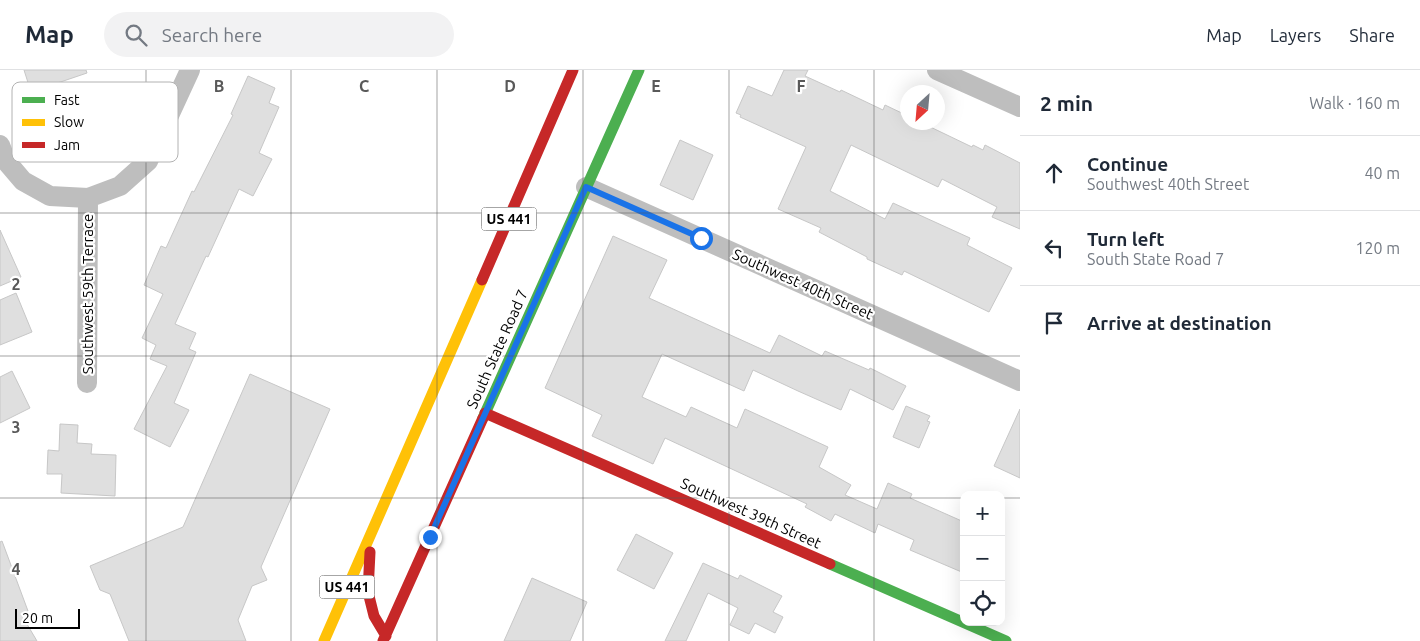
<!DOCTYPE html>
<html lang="en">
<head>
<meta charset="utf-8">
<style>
	body { margin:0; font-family:Ubuntu,sans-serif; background:#f2f2f3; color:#1f2937 }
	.controls { position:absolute; right:15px; bottom:15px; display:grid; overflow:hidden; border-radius:10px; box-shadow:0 5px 20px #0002 }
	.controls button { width:45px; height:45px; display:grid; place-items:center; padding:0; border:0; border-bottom:1px solid #e0e1e3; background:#fff; color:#1f2937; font:25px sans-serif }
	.compass { position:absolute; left:900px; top:15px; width:45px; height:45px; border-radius:50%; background:#fff; box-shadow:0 5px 20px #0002; rotate:206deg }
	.scale { position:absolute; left:15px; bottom:12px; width:65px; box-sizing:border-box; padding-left:5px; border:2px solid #000; border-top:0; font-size:14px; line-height:18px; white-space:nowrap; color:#000; -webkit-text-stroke:4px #fff; paint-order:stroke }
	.stop { position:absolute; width:15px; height:15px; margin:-11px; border:4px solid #1a73e8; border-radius:50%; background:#fff }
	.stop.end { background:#1a73e8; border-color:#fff; box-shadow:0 1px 5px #0008 }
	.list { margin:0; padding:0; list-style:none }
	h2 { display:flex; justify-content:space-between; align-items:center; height:65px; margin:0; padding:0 20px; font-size:21px }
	h2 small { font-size:16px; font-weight:400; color:#747a83 }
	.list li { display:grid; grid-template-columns:32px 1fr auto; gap:15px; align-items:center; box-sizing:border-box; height:75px; padding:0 20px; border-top:1px solid #e0e1e3 }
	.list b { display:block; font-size:19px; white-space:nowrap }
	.list p { margin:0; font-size:16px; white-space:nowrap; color:#747a83 }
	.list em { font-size:16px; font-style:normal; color:#747a83 }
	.icon { flex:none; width:28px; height:28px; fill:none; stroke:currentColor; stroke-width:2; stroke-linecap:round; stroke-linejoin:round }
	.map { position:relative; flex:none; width:1020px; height:571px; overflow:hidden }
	header { display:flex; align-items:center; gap:30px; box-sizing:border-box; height:70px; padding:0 25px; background:#fff; border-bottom:1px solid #e0e1e3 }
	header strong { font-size:24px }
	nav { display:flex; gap:28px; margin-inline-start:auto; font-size:18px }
	.search { width:350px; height:45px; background:#f2f2f3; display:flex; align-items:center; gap:12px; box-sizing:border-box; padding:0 18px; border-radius:28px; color:#747a83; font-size:19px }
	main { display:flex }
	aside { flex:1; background:#fff }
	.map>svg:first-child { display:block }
</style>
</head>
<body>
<header>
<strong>Map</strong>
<div class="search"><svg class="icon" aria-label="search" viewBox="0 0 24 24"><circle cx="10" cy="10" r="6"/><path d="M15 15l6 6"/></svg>Search here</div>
<nav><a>Map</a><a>Layers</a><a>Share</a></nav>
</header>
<main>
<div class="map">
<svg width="1020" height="571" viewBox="0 0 1020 571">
	<rect width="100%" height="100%" fill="#fff"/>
	<path fill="#dfdfdf" stroke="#c7c7c7" d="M 24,0 L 86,0 L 87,3 L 31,22 Z
		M 784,0 L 808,0 L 805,6 L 840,22 L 841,20 L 883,40 L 885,35 L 908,46 L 908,52 L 920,52 L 972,77 L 973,75 L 983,80 L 985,75 L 1020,93 L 1020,159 L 992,147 L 997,137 L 942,109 L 938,117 L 851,75 L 830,121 L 885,149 L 893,133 L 970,168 L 967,175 L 1012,198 L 989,242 L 904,201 L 902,205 L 867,189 L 867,187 L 819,162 L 821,158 L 778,139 L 806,77 L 740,47 L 741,45 L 736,43 L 748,16 L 772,26 Z
		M 248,6 L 275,18 L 269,33 L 279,37 L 259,83 L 272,89 L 253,126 L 239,119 L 208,187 L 206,186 L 175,254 L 196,263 L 189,279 L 196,282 L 174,333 L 189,340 L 170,377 L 134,359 L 167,296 L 150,289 L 156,275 L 142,268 L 163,224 L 144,215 L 161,176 L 166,178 L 192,121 L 194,122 L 233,45 L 231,44 Z
		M 680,70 L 713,85 L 693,130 L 660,115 Z
		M 0,160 L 21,207 L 0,216 Z
		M 613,166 L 667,190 L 649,228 L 770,283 L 779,265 L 822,286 L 825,281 L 869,300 L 870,298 L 906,316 L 893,340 L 850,319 L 841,340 L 798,321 L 753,300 L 744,321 L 662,284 L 642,327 L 686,347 L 691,337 L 737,358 L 745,339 L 828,377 L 819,397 L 851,415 L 845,425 L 877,439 L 888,413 L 912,424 L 910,428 L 964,452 L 964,503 L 910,480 L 914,470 L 878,454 L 875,463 L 835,444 L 831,451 L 805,437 L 807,434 L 665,368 L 653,394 L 592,366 L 602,345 L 545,318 Z
		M 16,223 L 32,262 L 0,275 L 0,230 Z
		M 12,301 L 30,338 L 0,353 L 0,307 Z
		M 250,304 L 330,339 L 261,497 L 267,510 L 252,516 L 238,550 L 246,571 L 129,571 L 110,524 L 100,520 L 90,496 L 183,457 Z
		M 906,336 L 930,346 L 927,351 L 930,352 L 919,378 L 893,367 Z
		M 1020,339 L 1020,408 L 994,396 Z
		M 60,354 L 78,355 L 77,373 L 92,374 L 91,384 L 116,385 L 115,426 L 61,423 L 62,404 L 47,404 L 48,380 L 59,381 Z
		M 636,464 L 673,483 L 654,519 L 617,500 Z
		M 2,471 L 28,541 L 21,544 L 37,571 L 0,571 L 0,472 Z
		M 703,493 L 738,509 L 740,505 L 782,526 L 773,542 L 783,547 L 775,563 L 755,553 L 749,564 L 730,555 L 738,538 L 708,523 L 686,571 L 665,571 Z
		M 532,508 L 587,532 L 570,571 L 504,571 Z"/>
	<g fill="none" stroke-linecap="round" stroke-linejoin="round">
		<path stroke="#bebebe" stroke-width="20" d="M 937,0 L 1020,37
			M 0,75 L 6,91 L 23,111 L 50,126 L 88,128
			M 586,117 L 1020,311
			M 87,313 L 88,128 L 120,116 L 148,91 L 190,0"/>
		<path stroke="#4caf50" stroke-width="11" d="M 483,348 L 639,0
			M 830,494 L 1006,571"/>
		<path stroke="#ffc107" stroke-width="11" d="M 324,571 L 482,210"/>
		<path stroke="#c62828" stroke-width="11" d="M 482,210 L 573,0
			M 485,343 L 830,494
			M 370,482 L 368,522 L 374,546 L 386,566
			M 383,571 L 483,348"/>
	</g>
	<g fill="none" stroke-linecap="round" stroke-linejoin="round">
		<path stroke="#1a73e8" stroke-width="6" d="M 430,467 L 586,117 L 701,168"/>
	</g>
	<path fill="none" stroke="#595959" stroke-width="1" stroke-opacity="0.55" d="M 146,0 L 146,571M 291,0 L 291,571M 437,0 L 437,571M 583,0 L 583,571M 729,0 L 729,571M 874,0 L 874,571M 0,143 L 1020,143M 0,286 L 1020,286M 0,428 L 964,428M 1001,428 L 1020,428"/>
	<g text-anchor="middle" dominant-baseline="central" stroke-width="4.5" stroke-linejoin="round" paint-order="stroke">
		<g fill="#fff" stroke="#4c4c4c" stroke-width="1">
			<rect x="481.5" y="137.5" width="55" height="23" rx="4"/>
			<rect x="319.5" y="505.5" width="55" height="23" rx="4"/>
		</g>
		<g font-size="14" font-weight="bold" fill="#000">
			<text x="509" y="149">US 441</text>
			<text x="347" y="517">US 441</text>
		</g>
		<g font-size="15" fill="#000" stroke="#fff">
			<text transform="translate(803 214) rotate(24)">Southwest 40th Street</text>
			<text transform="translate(87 224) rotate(-90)">Southwest 59th Terrace</text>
			<text transform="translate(497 279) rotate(-66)">South State Road 7</text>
			<text transform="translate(751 443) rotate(24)">Southwest 39th Street</text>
		</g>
	</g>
	<rect x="12" y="12" width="166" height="80" rx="8" fill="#fff" stroke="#b2b2b2" stroke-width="1"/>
	<rect x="22" y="27" width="23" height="6" fill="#4caf50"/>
	<rect x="22" y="49" width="23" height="7" fill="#ffc107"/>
	<rect x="22" y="72" width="23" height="6" fill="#c62828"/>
	<g font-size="14" fill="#000">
		<text x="54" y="35">Fast</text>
		<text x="54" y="57">Slow</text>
		<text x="54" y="80">Jam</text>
	</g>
	<g font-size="16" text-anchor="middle" font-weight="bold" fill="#595959" stroke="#fff" stroke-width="4.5" stroke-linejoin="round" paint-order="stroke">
		<text x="219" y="22">B</text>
		<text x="364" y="22">C</text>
		<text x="510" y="22">D</text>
		<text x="656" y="22">E</text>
		<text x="801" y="22">F</text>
		<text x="16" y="220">2</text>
		<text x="16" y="363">3</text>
		<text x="16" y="505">4</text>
	</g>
</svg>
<div class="controls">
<button>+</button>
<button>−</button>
<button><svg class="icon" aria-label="locate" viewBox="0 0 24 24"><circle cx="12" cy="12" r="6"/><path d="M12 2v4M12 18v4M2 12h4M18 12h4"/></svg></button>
</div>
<svg class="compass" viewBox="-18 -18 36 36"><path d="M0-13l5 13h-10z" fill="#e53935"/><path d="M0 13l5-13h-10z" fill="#747a83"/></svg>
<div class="scale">20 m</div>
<div class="stop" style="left:701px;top:168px"></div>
<div class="stop end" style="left:430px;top:467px"></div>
</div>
<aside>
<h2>2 min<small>Walk · 160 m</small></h2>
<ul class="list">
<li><svg class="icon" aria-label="ahead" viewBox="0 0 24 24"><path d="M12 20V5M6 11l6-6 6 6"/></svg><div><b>Continue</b><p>Southwest 40th Street</p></div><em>40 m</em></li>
<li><svg class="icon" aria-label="left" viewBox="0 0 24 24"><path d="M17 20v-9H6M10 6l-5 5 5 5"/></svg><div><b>Turn left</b><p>South State Road 7</p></div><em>120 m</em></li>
<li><svg class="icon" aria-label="arrive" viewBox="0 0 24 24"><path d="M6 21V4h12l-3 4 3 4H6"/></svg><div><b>Arrive at destination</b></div></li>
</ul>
</aside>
</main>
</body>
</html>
